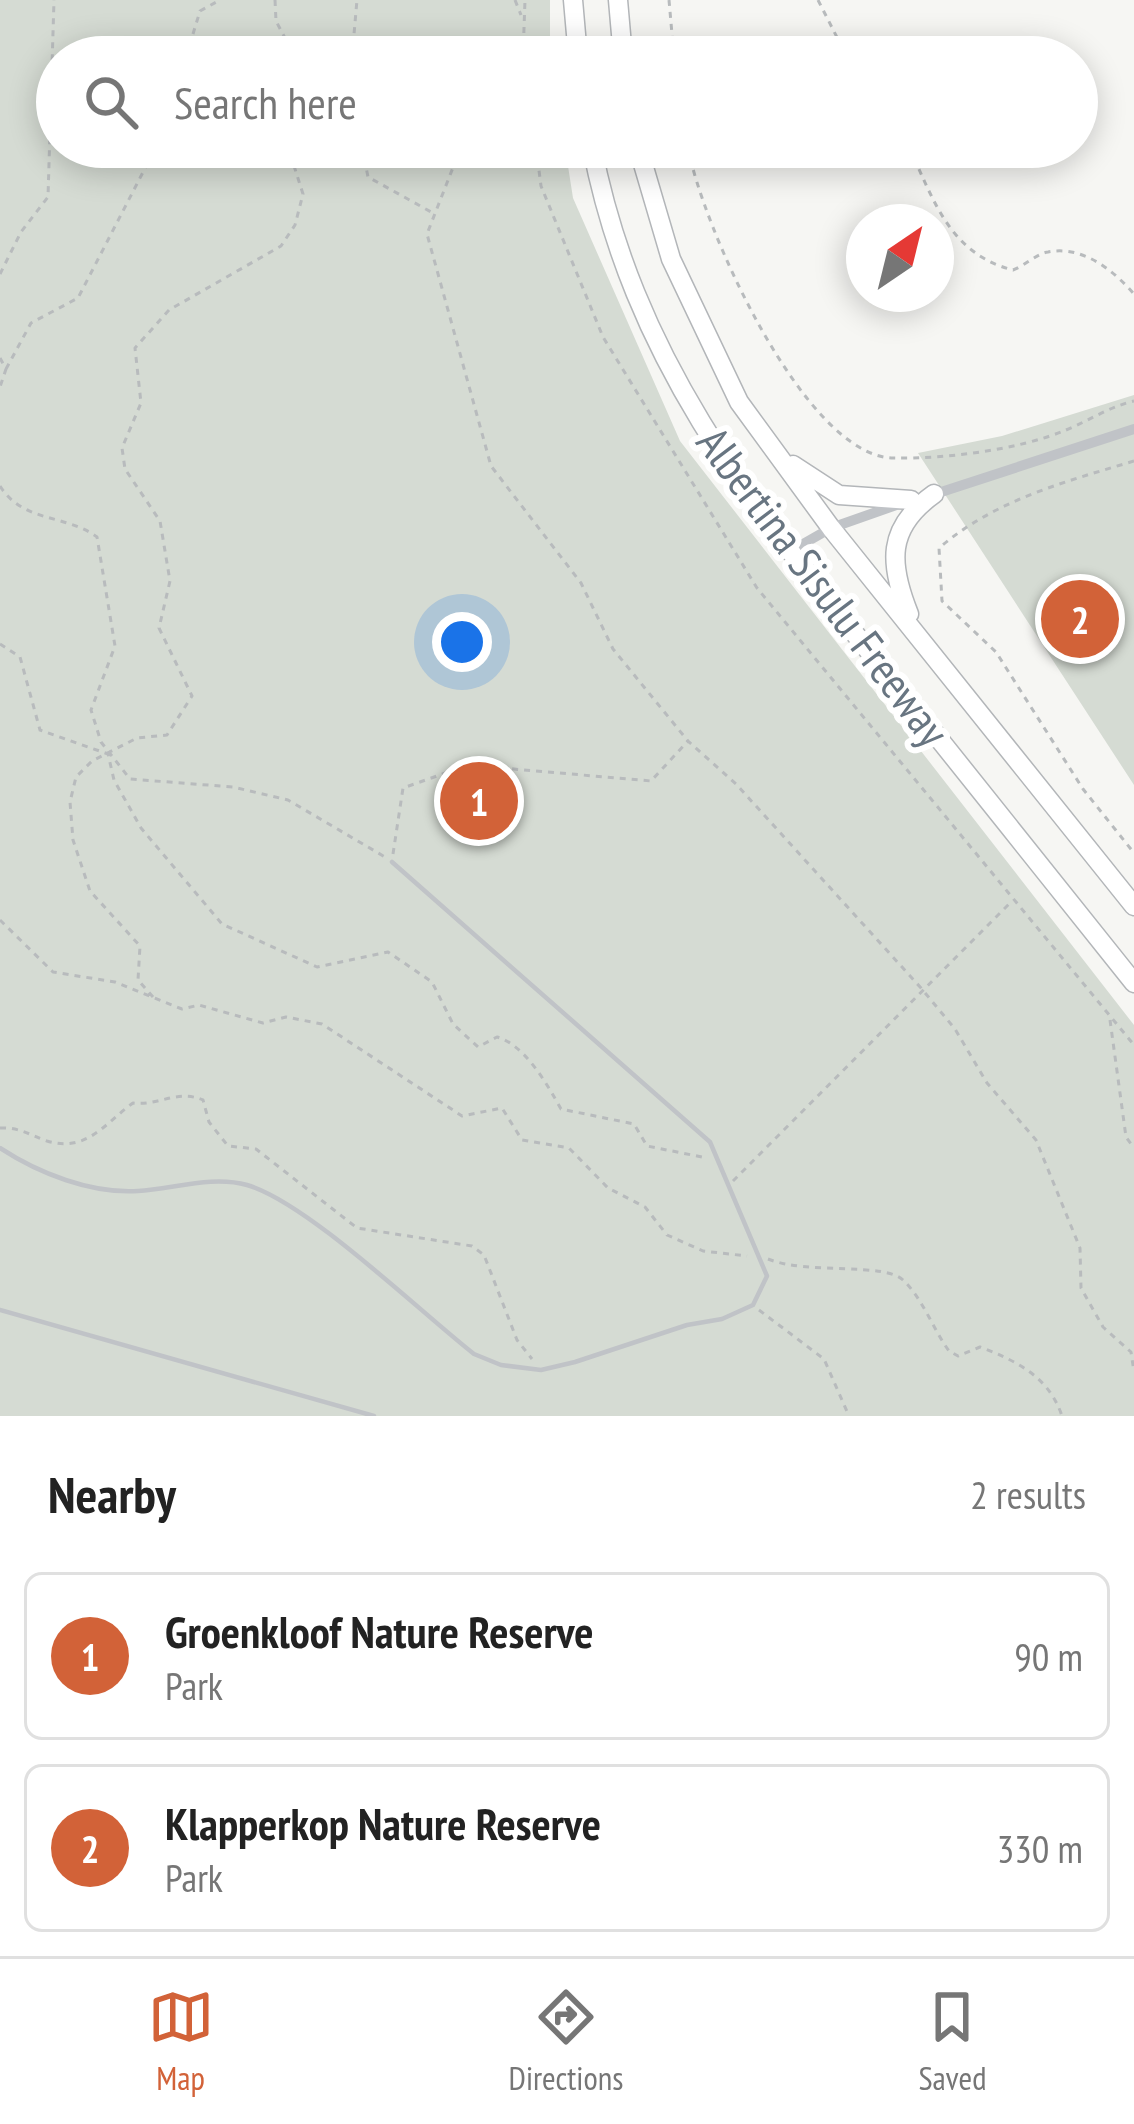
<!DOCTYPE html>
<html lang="en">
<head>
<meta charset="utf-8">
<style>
	body { margin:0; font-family:"PT Sans Narrow",sans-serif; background:#f6f6f6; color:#222 }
	.compass { position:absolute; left:846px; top:204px; width:108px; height:108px; border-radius:50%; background:#fff; box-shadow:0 6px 30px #0003; rotate:35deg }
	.you { position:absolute; left:462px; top:642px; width:42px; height:42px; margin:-30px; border:9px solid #fff; border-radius:50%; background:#1a73e8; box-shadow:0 0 0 18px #1a73e833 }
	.badge { display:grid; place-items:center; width:78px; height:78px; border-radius:50%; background:#d26238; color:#fff; font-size:39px; font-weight:700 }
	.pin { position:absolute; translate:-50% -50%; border:6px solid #fff; box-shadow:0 3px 12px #0006 }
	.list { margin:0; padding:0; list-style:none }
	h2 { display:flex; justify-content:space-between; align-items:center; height:156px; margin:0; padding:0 48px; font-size:51px }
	h2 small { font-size:39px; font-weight:400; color:#767676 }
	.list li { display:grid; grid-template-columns:78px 1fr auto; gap:36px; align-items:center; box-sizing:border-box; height:168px; margin:0 24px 24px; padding:0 24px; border:3px solid #e0e0e0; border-radius:18px }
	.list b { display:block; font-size:45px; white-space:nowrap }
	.list p { margin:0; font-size:39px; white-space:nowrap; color:#767676 }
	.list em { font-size:39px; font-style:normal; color:#767676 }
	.icon { flex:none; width:66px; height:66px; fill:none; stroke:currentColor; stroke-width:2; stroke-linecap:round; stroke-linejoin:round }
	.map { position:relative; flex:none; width:1134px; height:1416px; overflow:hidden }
	.search { position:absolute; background:#fff; box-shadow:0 6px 30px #0003; left:36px; right:36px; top:36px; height:132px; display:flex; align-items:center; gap:30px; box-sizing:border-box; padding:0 42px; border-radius:66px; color:#767676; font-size:45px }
	.sheet { height:540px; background:#fff }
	nav { display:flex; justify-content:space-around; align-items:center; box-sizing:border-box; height:168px; border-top:3px solid #e0e0e0; background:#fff; font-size:33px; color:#767676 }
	nav a { display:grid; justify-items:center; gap:6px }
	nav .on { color:#d26238 }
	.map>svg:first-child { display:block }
</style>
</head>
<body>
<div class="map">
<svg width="1134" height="1416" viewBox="0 0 1134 1416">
	<rect width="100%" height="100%" fill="#f6f6f3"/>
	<path fill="#d5dbd3" d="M 0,0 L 550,0 L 550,57 L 57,57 L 57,147 L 565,147 L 573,198 L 680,441 L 1134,1025 L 1134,1416 L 0,1416 Z
		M 1134,395 L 1134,785 L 918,453 L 1002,436 Z"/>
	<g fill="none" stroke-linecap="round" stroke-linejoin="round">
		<defs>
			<path id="highway" d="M 573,0 L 578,57
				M 618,0 L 623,57
				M 592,147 C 634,363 755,509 888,675 C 970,778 1052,880 1134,983
				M 638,147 L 671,259 L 739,402 L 831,528 L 1134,906
				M 793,465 L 839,495 L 911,500
				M 909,614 C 889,564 886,528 934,494"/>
		</defs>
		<use href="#highway" stroke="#b3b6b9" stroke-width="21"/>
		<path stroke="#b8bbbd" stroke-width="3" stroke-dasharray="6 6" stroke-linecap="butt" d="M 275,0 L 276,21 L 295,57
			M 515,0 L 521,15
			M 669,0 L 674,57
			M 818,0 L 847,57
			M 186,57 L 200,11 L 220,0
			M 352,57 L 357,0
			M 506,57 L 520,42
			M 523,57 L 525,0
			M 362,147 L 368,177 L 433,213
			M 461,147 L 427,234 L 491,466 L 581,583 L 613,649 L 688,741 L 736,784 L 921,988 L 955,1029 L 987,1083 L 1036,1140 L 1080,1248 L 1081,1288 L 1103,1327 L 1131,1352 L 1134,1372
			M 536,147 L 541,186 L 603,337 L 757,588 L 1134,1045
			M 688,147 C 701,223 804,456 893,458 C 946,459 1018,450 1066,430 C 1090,420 1109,407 1134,401
			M 909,147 C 934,201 950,254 1013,270 C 1024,266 1038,253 1048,252 C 1083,245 1114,271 1134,294
			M 0,274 L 21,232 L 48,197 L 54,0
			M 0,358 L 6,369 L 0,387
			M 6,369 L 31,323 L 78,298 L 156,147
			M 1134,461 C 1064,482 995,500 939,548 L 942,601 L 996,652 L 1083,789 L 1134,853
			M 0,486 C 23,523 66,514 97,537 L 115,646 L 91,710 L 101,742 L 130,779 L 233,787 L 288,800 L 385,857
			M 0,644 L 20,657 L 40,730 L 108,754 L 114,780 L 141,828 L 222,924 L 317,967 L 388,952 L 432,982 L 453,1024 L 478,1047 L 497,1037 C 525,1045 547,1084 561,1109 L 634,1124 L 647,1146 L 707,1158
			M 393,854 L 403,788 L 468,765 L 651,781 L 688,741
			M 0,920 L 53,972 L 115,982 L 182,1009 L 199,1005 L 263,1023 L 286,1017 L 322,1024 L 462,1116 L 502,1108 L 522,1140 L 569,1148 L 608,1188 L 645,1207 L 667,1235 L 703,1251 L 747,1256
			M 153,997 L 138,980 L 140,946 L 90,891 L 73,840 L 70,802 L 76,777 L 92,761 L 137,738 L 167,735 L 192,696 L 159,628 L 170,581 L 160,521 L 125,469 L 122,448 L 141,403 L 135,348 L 169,310 L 281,246 L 295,225 L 303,194 L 288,147
			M 1110,1020 L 1126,1137 L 1134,1148
			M 0,1128 C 19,1127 30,1135 47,1141 C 87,1153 105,1123 133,1103 C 159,1106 177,1089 203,1100 L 209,1122 L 228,1146 L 256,1149 L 357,1228 L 472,1246 L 484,1255 L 517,1340 L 532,1359
			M 733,1181 L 1010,903
			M 768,1259 C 808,1275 884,1262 903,1280 C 923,1299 933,1329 949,1351 L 958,1356 L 980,1347 C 1017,1361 1049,1377 1062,1416
			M 759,1310 L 824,1359 L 849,1416"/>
		<path stroke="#c0c3c7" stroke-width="4.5" d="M 0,1148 C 38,1173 91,1194 138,1191 C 173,1189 212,1175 247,1185 C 308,1203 419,1311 474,1354 L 501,1365 L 541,1370 L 575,1362 L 687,1325 L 722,1319 L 753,1305 L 767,1276 L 710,1142 L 392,862
			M 0,1310 L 374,1416"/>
		<path stroke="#c0c3c7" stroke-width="10" d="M 932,495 L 1134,429
			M 789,552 L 831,528 L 902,503"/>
		<use href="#highway" stroke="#fff" stroke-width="18"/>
	</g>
	<g text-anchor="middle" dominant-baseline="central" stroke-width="12" stroke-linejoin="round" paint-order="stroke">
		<g font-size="45" fill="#687581" stroke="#fff">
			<text transform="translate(824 586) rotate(53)">Albertina Sisulu Freeway</text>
		</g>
	</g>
</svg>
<svg class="compass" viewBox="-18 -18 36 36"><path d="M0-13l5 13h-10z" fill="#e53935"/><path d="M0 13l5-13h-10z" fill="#767676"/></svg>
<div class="you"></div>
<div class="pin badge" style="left:479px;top:801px">1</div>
<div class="pin badge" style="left:1080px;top:619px">2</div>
<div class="search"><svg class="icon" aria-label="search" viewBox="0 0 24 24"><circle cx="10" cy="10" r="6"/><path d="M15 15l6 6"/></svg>Search here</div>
</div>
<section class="sheet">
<h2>Nearby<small>2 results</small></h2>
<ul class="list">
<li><span class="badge">1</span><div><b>Groenkloof Nature Reserve</b><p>Park</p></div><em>90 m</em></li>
<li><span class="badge">2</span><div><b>Klapperkop Nature Reserve</b><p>Park</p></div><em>330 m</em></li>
</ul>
</section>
<nav>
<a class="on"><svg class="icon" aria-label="map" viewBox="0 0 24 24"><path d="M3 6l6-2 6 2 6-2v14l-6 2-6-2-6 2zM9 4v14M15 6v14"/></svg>Map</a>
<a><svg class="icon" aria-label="directions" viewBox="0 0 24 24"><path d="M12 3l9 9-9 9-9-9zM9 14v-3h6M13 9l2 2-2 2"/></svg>Directions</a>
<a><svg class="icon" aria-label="saved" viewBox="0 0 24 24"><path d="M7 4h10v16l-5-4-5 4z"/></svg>Saved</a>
</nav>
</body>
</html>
